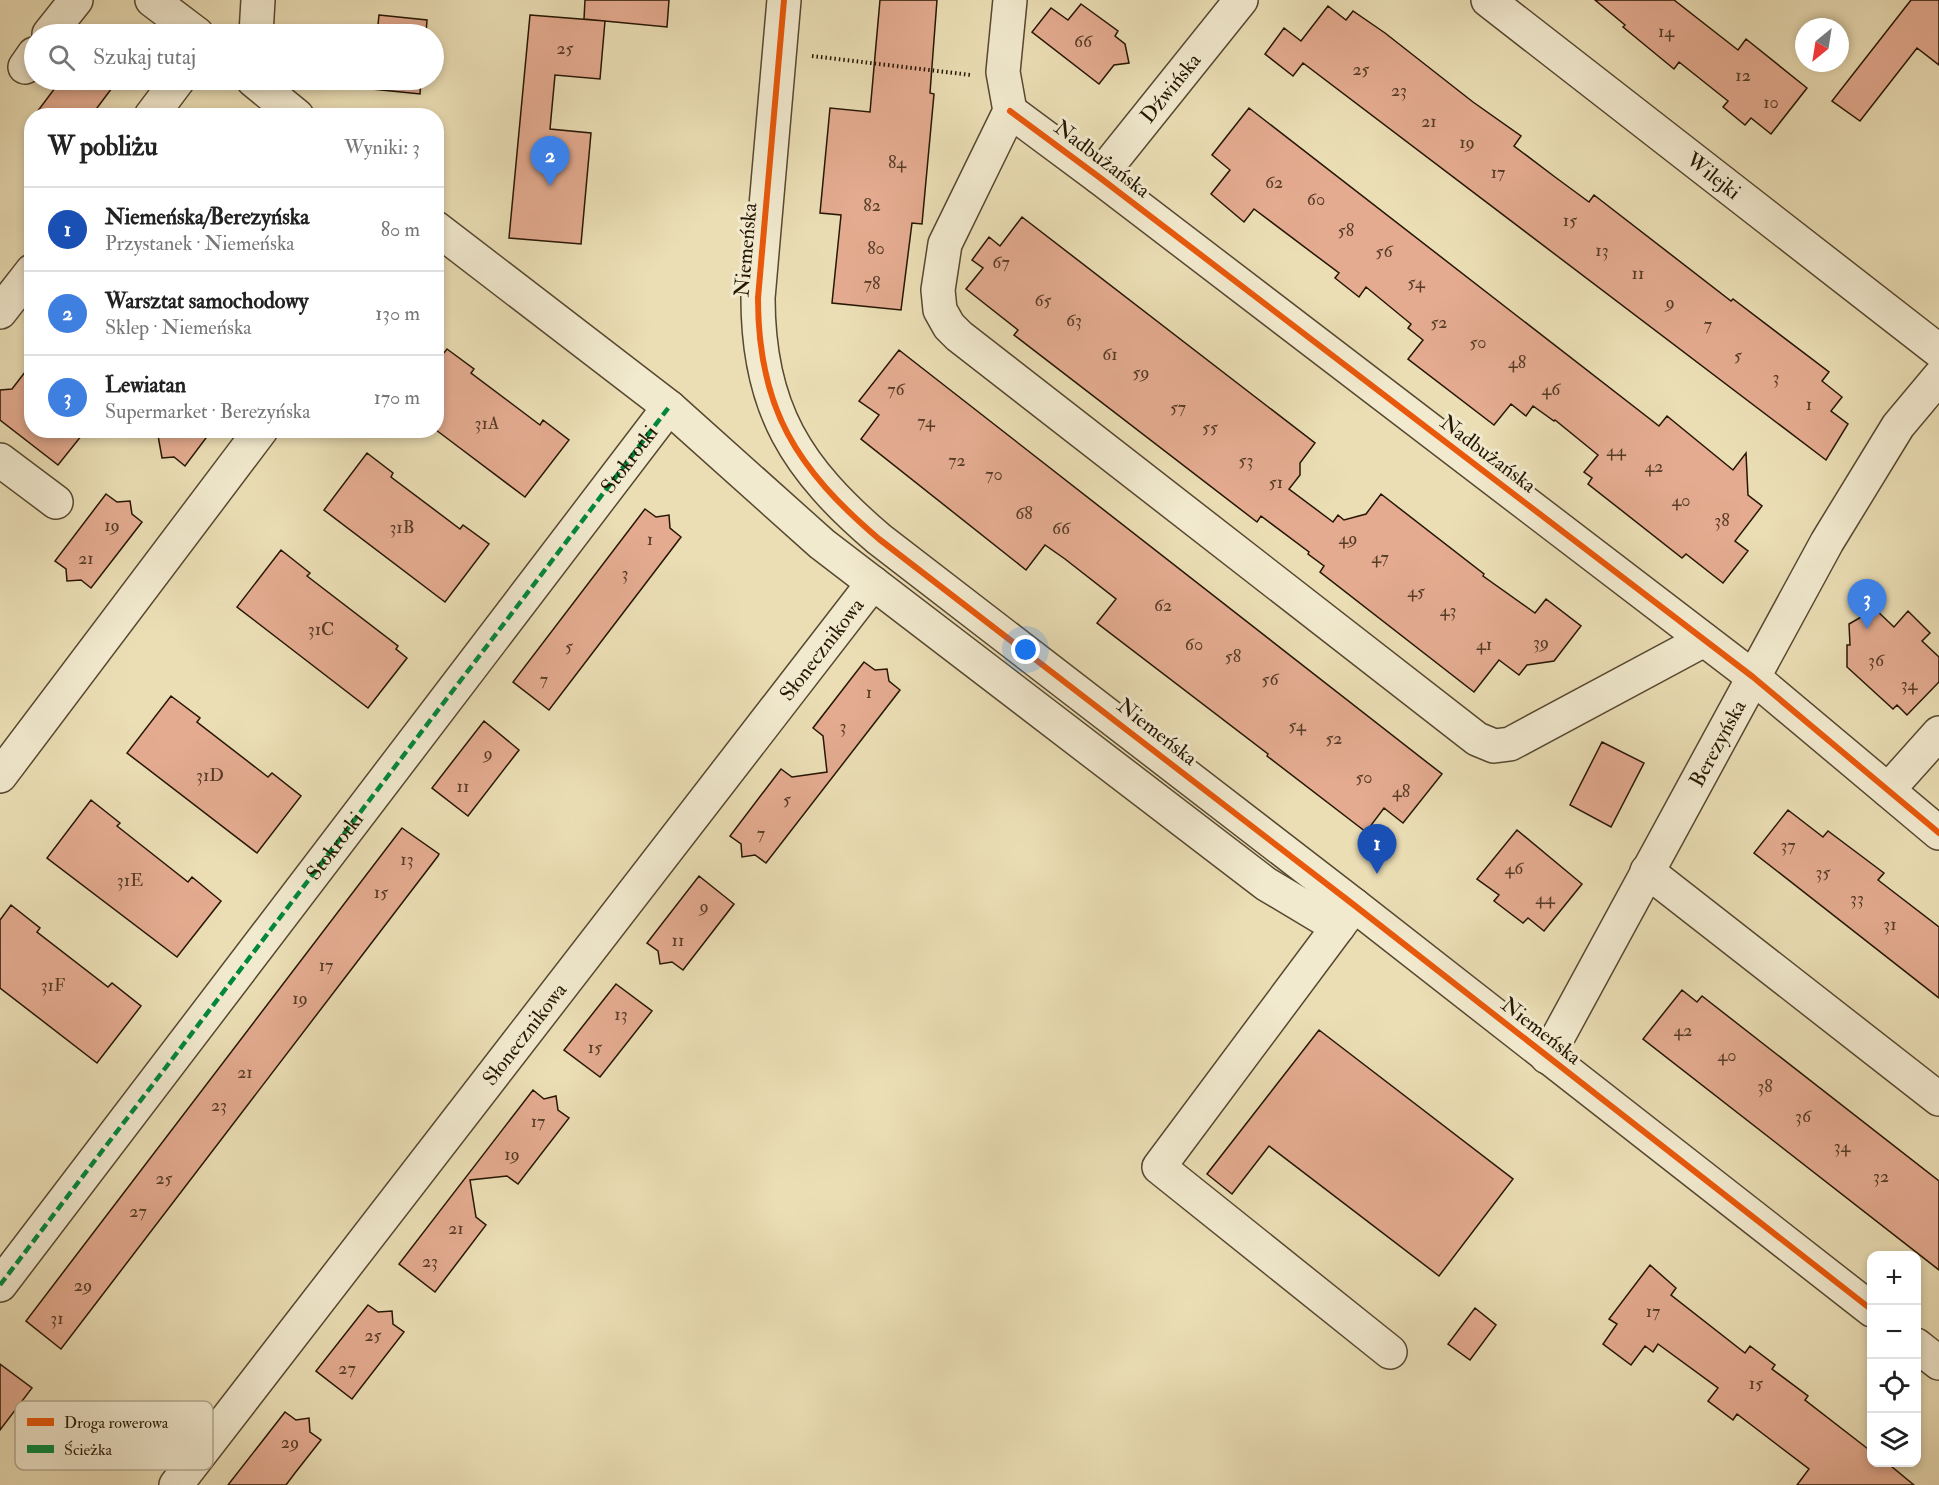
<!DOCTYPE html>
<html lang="pl">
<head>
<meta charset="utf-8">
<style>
	body { margin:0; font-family:"IM FELL Double Pica",serif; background:#f6f6f6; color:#222 }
	.controls { position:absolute; right:18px; bottom:18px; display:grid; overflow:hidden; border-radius:12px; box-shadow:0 3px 9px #0003 }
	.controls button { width:54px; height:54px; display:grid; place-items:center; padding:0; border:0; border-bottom:2px solid #e0e0e0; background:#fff; color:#222; font:30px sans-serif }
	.compass { position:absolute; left:1795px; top:18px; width:54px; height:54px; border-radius:50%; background:#fff; box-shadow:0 3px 9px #0003; rotate:210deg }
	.you { position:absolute; left:1026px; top:650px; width:21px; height:21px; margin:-15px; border:4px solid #fff; border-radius:50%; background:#1a73e8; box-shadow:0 0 0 9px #1a73e833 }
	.badge { display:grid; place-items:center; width:39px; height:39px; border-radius:50%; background:#db2777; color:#fff; font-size:20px; font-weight:700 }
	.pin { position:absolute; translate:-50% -50px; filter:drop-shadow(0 2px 3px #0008) }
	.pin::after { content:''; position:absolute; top:32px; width:21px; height:18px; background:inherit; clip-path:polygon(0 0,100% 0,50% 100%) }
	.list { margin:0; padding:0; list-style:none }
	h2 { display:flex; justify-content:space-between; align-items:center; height:78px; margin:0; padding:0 24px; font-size:26px }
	h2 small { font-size:20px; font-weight:400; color:#767676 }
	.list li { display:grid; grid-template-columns:39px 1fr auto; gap:18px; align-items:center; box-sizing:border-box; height:84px; padding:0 24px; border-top:2px solid #e0e0e0 }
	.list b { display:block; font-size:22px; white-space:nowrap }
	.list p { margin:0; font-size:20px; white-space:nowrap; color:#767676 }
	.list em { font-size:20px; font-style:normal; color:#767676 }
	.icon { flex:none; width:33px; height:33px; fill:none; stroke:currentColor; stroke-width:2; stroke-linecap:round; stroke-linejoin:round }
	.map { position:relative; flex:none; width:1939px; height:1485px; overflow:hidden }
	.search { position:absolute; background:#fff; box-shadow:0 3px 9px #0003; left:24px; top:24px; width:420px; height:66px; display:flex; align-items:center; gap:15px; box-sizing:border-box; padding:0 21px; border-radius:33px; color:#767676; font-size:22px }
	.panel { position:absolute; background:#fff; box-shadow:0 3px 9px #0003; left:24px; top:108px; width:420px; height:330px; border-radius:24px }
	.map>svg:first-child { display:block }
</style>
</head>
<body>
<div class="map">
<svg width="1939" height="1485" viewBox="0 0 1939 1485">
	<rect width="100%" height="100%" fill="#ebdeb5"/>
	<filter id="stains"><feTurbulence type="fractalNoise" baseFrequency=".00333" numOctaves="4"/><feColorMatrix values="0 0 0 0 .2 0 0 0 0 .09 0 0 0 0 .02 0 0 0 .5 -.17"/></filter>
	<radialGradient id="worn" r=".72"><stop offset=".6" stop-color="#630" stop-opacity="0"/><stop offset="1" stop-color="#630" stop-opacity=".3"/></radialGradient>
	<path fill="#e4ab90" stroke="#261603" stroke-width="1.5" d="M 585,0 L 669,0 L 667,27 L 584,19 Z
		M 880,0 L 937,0 L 930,93 L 934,94 L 922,224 L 912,223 L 901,310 L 832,303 L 841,215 L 820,213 L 830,108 L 870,112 Z
		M 1595,0 L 1674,0 L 1738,50 L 1746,39 L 1807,88 L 1771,134 L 1751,118 L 1745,125 L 1723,107 L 1728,101 L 1679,62 L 1674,69 L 1623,27 L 1625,25 Z
		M 1911,0 L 1939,0 L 1939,65 L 1917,48 L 1860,121 L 1832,101 Z
		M 1081,4 L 1118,31 L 1115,36 L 1125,44 L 1129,63 L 1114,65 L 1099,84 L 1032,32 L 1051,8 L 1068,20 Z
		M 1328,6 L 1346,20 L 1353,11 L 1385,33 L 1473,102 L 1521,136 L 1514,146 L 1555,177 L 1589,202 L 1594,195 L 1731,301 L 1733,299 L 1829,372 L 1822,381 L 1842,397 L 1831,411 L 1848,424 L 1826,460 L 1303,63 L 1293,76 L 1265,54 L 1284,28 L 1301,41 Z
		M 379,15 L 427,20 L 426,34 L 377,34 Z
		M 530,15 L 605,21 L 600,79 L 555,75 L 550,129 L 591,133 L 581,244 L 509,238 Z
		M 61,80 L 118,80 L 91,116 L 34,116 Z
		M 372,80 L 421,80 L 420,94 L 372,89 Z
		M 1249,108 L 1659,426 L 1667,416 L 1733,470 L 1746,453 L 1748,495 L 1762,506 L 1735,541 L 1748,551 L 1723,583 L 1686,554 L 1682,558 L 1588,484 L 1592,478 L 1584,472 L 1598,455 L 1555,420 L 1554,421 L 1533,406 L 1526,416 L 1511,404 L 1494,425 L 1408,359 L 1423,340 L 1408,328 L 1411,324 L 1366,287 L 1359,297 L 1335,278 L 1339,273 L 1254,209 L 1244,222 L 1211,194 L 1230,170 L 1212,155 Z
		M 1022,217 L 1315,443 L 1300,463 L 1300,475 L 1289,489 L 1333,522 L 1338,515 L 1344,520 L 1366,514 L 1381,494 L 1484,574 L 1483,576 L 1535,613 L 1546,599 L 1581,626 L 1554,661 L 1527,665 L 1519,675 L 1499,660 L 1474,692 L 1320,572 L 1324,566 L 1308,554 L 1309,552 L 1261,516 L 1257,522 L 1014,335 L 1018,330 L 966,289 L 983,268 L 972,260 L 989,237 L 1000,246 Z
		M 447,349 L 474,369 L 471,373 L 540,425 L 543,420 L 569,440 L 525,497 L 436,430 L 436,363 Z
		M 899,350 L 1442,774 L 1403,823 L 1384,808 L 1366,832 L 1267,756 L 1268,754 L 1097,623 L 1116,599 L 1065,559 L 1045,545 L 1026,570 L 861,439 L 879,415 L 859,401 Z
		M 32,363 L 32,430 L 86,430 L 58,465 L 0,420 L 0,390 L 12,389 Z
		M 157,430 L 212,430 L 185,466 L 174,457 L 162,458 Z
		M 367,453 L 393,473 L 391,477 L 460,529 L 463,525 L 489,544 L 445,602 L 324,510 Z
		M 106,494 L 117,502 L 130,501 L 132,514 L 142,522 L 91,588 L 81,580 L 67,581 L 66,569 L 55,561 Z
		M 645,509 L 656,517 L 669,515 L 670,528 L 681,537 L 549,710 L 513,682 Z
		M 281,550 L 310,573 L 307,576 L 398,646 L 396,649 L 407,658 L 368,708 L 237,607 Z
		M 1875,609 L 1894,627 L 1908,611 L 1930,633 L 1922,641 L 1939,657 L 1939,682 L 1907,715 L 1897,705 L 1893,709 L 1847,667 L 1847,645 L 1850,645 L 1849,624 Z
		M 864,662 L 875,670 L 887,669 L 889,681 L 900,690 L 766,863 L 755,855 L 742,857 L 741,844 L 730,836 L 781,769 L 792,777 L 827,772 L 823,736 L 813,728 Z
		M 171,696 L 200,718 L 197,722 L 268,777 L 272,773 L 301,796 L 257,853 L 127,753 Z
		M 484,721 L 519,750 L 468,816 L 432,788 Z
		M 1602,742 L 1644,763 L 1611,827 L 1570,805 Z
		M 91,800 L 120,823 L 117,826 L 188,882 L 192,877 L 221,901 L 177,957 L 47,858 Z
		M 1788,810 L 1823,837 L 1828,831 L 1884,873 L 1878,880 L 1939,927 L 1939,998 L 1754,853 Z
		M 402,828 L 439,854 L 438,856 L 61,1349 L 26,1321 Z
		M 1517,830 L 1582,884 L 1544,931 L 1528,918 L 1523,923 L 1494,901 L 1499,895 L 1477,879 Z
		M 699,876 L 734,904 L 683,970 L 672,962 L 660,964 L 658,951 L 647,943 Z
		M 11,905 L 40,928 L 37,932 L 108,987 L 112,983 L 141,1006 L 97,1063 L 0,988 L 0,920 Z
		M 616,984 L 652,1011 L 600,1077 L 564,1050 Z
		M 1682,990 L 1697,1002 L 1702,996 L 1939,1181 L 1939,1270 L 1643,1039 Z
		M 1319,1030 L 1513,1179 L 1439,1276 L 1269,1146 L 1232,1194 L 1207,1174 Z
		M 533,1090 L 544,1099 L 556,1096 L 558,1110 L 569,1118 L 518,1184 L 507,1176 L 470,1180 L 476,1217 L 486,1225 L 435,1292 L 399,1264 Z
		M 1650,1265 L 1676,1288 L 1671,1295 L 1745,1353 L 1750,1346 L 1775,1365 L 1772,1369 L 1808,1396 L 1805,1400 L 1872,1452 L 1872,1462 L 1886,1462 L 1914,1485 L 1797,1485 L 1809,1469 L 1737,1414 L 1733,1420 L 1708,1401 L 1718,1388 L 1658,1344 L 1653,1352 L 1645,1346 L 1631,1365 L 1603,1344 L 1617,1324 L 1609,1319 Z
		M 368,1305 L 378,1312 L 392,1311 L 393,1324 L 404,1332 L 352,1399 L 316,1371 Z
		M 1475,1308 L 1496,1325 L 1470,1360 L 1448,1344 Z
		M 0,1364 L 32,1388 L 0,1430 Z
		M 285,1412 L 296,1420 L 309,1418 L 310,1432 L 321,1440 L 295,1473 L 286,1485 L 228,1485 Z"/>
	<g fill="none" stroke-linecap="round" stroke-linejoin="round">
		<defs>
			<g id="minor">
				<path d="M 152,0 L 197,34"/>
				<path d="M 784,0 L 758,298 C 758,409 797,469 879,539 L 1354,905 L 1872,1310"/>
				<path d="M 1010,0 L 1003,72 L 1010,111 L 945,244 L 938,290 L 940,310 L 949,326 L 959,336 L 1477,739 L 1494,746 L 1510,744 L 1704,640"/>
				<path id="s1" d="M 1488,0 L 1939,351"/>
				<path d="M 49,34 L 76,0"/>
				<path d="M 256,34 L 258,0"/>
				<path d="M 25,67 L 34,54"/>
				<path d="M 253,80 L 297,116"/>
				<path d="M 1010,111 L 1099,177 L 1753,677 L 1939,833"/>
				<path d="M 151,116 L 178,80"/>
				<path id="s2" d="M 1099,177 L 1241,0"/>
				<path d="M 436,228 L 669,407 L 822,544 L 1266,884 L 1338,927 L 1354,905"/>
				<path d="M 0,312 L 32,271"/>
				<path d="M 0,460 L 56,502"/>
				<path d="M 0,776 L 261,430"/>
				<path d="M 1888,790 L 1939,733"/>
				<path d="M 1647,871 L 1939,1099"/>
				<path d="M 1338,927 L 1159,1167 L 1390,1352"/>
				<path id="s3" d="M 1547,1057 L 1827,542 L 1898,426 L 1939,377"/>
				<path d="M 0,1285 L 669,407"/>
				<path d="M 1916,1345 L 1939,1363"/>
				<path id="s4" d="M 176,1485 L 873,583"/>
			</g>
		</defs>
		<use href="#minor" stroke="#574830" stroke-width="36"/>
		<path stroke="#261603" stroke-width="4" stroke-dasharray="1.5 3" stroke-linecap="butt" d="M 812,56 L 971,75"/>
		<use href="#minor" stroke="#f2eacf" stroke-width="33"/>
		<path stroke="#00873e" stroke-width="4.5" stroke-dasharray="9 4.5" stroke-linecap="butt" id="s5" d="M 0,1285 L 669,407"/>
		<defs>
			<path id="cycleway" d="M 784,0 L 758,298 C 758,409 797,469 879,539 L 1354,905 L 1872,1310
				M 1010,111 L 1099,177 L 1753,677 L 1939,833"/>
		</defs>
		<use href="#cycleway" stroke="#f2eacf" stroke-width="10"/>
		<use href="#cycleway" stroke="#e8590c" stroke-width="6"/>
	</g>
	<g text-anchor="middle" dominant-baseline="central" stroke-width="6" stroke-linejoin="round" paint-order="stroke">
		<g font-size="18" fill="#563b26">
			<text x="1666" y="31">14</text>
			<text x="1083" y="41">66</text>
			<text x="565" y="48">25</text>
			<text x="1361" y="69">25</text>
			<text x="1743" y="75">12</text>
			<text x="1399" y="90">23</text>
			<text x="1771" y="102">10</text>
			<text x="1429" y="121">21</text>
			<text x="1467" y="142">19</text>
			<text x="897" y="162">84</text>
			<text x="1498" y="172">17</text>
			<text x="1274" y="182">62</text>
			<text x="1316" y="199">60</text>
			<text x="872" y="205">82</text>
			<text x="1570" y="220">15</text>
			<text x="1346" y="230">58</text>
			<text x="876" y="248">80</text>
			<text x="1602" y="250">13</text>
			<text x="1384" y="251">56</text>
			<text x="1001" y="262">67</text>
			<text x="1638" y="273">11</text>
			<text x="1416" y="282">54</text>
			<text x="872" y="283">78</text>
			<text x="1043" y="300">65</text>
			<text x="1670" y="302">9</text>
			<text x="1074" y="320">63</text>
			<text x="1439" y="322">52</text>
			<text x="1708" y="324">7</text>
			<text x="1478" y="342">50</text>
			<text x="1110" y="354">61</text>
			<text x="1738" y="355">5</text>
			<text x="1517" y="362">48</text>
			<text x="1141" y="372">59</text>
			<text x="1776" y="377">3</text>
			<text x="896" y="389">76</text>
			<text x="1551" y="389">46</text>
			<text x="1809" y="404">1</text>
			<text x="1178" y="407">57</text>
			<text x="926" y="421">74</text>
			<text x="487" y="423">31A</text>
			<text x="1210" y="427">55</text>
			<text x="1616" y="450">44</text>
			<text x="957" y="460">72</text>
			<text x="1246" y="460">53</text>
			<text x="1654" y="466">42</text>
			<text x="994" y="474">70</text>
			<text x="1276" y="482">51</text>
			<text x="1681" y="500">40</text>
			<text x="1024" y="513">68</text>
			<text x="1722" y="520">38</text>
			<text x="112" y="525">19</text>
			<text x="402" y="527">31B</text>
			<text x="1061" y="528">66</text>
			<text x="1348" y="538">49</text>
			<text x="650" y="539">1</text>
			<text x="1380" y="557">47</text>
			<text x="86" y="558">21</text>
			<text x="625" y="573">3</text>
			<text x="1416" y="591">45</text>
			<text x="1163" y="605">62</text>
			<text x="1448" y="610">43</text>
			<text x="321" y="629">31C</text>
			<text x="1541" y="642">39</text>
			<text x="1194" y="644">60</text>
			<text x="1484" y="644">41</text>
			<text x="569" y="646">5</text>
			<text x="1233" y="656">58</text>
			<text x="1876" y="660">36</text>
			<text x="544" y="679">7</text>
			<text x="1270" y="679">56</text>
			<text x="1909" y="684">34</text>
			<text x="869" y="692">1</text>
			<text x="1297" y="725">54</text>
			<text x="843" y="726">3</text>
			<text x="1334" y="738">52</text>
			<text x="488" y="753">9</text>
			<text x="210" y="775">31D</text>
			<text x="1364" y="777">50</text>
			<text x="463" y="786">11</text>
			<text x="1401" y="791">48</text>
			<text x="787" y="799">5</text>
			<text x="761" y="833">7</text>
			<text x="1788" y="845">37</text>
			<text x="407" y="859">13</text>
			<text x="1514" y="868">46</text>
			<text x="1823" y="872">35</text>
			<text x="130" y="880">31E</text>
			<text x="381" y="892">15</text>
			<text x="1545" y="898">44</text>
			<text x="1857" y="898">33</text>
			<text x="704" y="906">9</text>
			<text x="1890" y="924">31</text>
			<text x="678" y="940">11</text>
			<text x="326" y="965">17</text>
			<text x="53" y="985">31F</text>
			<text x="300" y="998">19</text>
			<text x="621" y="1014">13</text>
			<text x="1683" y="1030">42</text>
			<text x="595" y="1047">15</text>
			<text x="1727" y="1055">40</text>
			<text x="245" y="1072">21</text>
			<text x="1765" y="1086">38</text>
			<text x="219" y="1105">23</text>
			<text x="1803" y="1116">36</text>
			<text x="538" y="1121">17</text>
			<text x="1842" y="1146">34</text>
			<text x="512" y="1154">19</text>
			<text x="1881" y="1176">32</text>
			<text x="164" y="1178">25</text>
			<text x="138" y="1211">27</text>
			<text x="456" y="1228">21</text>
			<text x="430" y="1261">23</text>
			<text x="83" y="1285">29</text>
			<text x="1653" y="1311">17</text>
			<text x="57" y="1318">31</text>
			<text x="373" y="1335">25</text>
			<text x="347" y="1368">27</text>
			<text x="1756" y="1383">15</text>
			<text x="290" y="1442">29</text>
		</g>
		<g font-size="21" fill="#261603" stroke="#f2eacf">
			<text stroke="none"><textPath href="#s2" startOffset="114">Dźwińska</textPath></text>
			<text transform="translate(1102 159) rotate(37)">Nadbużańska</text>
			<text stroke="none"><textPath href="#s1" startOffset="286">Wilejki</textPath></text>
			<text transform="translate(746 250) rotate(-85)">Niemeńska</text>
			<text transform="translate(1488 454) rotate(37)">Nadbużańska</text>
			<text stroke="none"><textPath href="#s5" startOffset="1038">Stokrotki</textPath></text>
			<text stroke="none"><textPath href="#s4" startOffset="1056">Słonecznikowa</textPath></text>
			<text transform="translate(1157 732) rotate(38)">Niemeńska</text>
			<text stroke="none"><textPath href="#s3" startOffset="357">Berezyńska</textPath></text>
			<text stroke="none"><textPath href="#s5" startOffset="552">Stokrotki</textPath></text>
			<text transform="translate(1541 1031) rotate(38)">Niemeńska</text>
			<text stroke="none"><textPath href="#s4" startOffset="570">Słonecznikowa</textPath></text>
		</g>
	</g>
	<rect x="15" y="1401" width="198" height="69" rx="9" fill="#f2eacf" stroke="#b5aa92" stroke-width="1.5"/>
	<rect x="27" y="1418" width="27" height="8" fill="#e8590c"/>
	<rect x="27" y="1445" width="27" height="8" fill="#00873e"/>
	<g font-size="16" fill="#261603">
		<text x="64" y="1428">Droga rowerowa</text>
		<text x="64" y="1455">Ścieżka</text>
	</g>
	<rect width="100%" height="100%" filter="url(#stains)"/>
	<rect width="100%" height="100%" fill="url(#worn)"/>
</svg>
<div class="controls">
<button>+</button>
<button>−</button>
<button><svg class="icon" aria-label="locate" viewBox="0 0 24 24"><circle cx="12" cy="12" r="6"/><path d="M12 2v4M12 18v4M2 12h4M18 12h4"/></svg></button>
<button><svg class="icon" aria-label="layers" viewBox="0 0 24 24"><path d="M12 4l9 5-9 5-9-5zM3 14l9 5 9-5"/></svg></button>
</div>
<svg class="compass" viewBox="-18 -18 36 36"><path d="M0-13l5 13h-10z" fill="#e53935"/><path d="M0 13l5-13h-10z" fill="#767676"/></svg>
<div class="you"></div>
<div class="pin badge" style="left:1377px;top:874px;background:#1a4fb4">1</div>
<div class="pin badge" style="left:550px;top:186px;background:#3f7fe0">2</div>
<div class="pin badge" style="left:1867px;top:629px;background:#3f7fe0">3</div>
<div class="search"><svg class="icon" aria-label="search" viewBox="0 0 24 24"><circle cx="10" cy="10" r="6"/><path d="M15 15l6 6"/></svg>Szukaj tutaj</div>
<section class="panel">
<h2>W pobliżu<small>Wyniki: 3</small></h2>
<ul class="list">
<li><span class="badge" style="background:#1a4fb4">1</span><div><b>Niemeńska/Berezyńska</b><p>Przystanek · Niemeńska</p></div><em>80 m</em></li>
<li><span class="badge" style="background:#3f7fe0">2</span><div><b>Warsztat samochodowy</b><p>Sklep · Niemeńska</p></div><em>130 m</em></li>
<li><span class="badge" style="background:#3f7fe0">3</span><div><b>Lewiatan</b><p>Supermarket · Berezyńska</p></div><em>170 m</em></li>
</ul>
</section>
</div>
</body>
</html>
